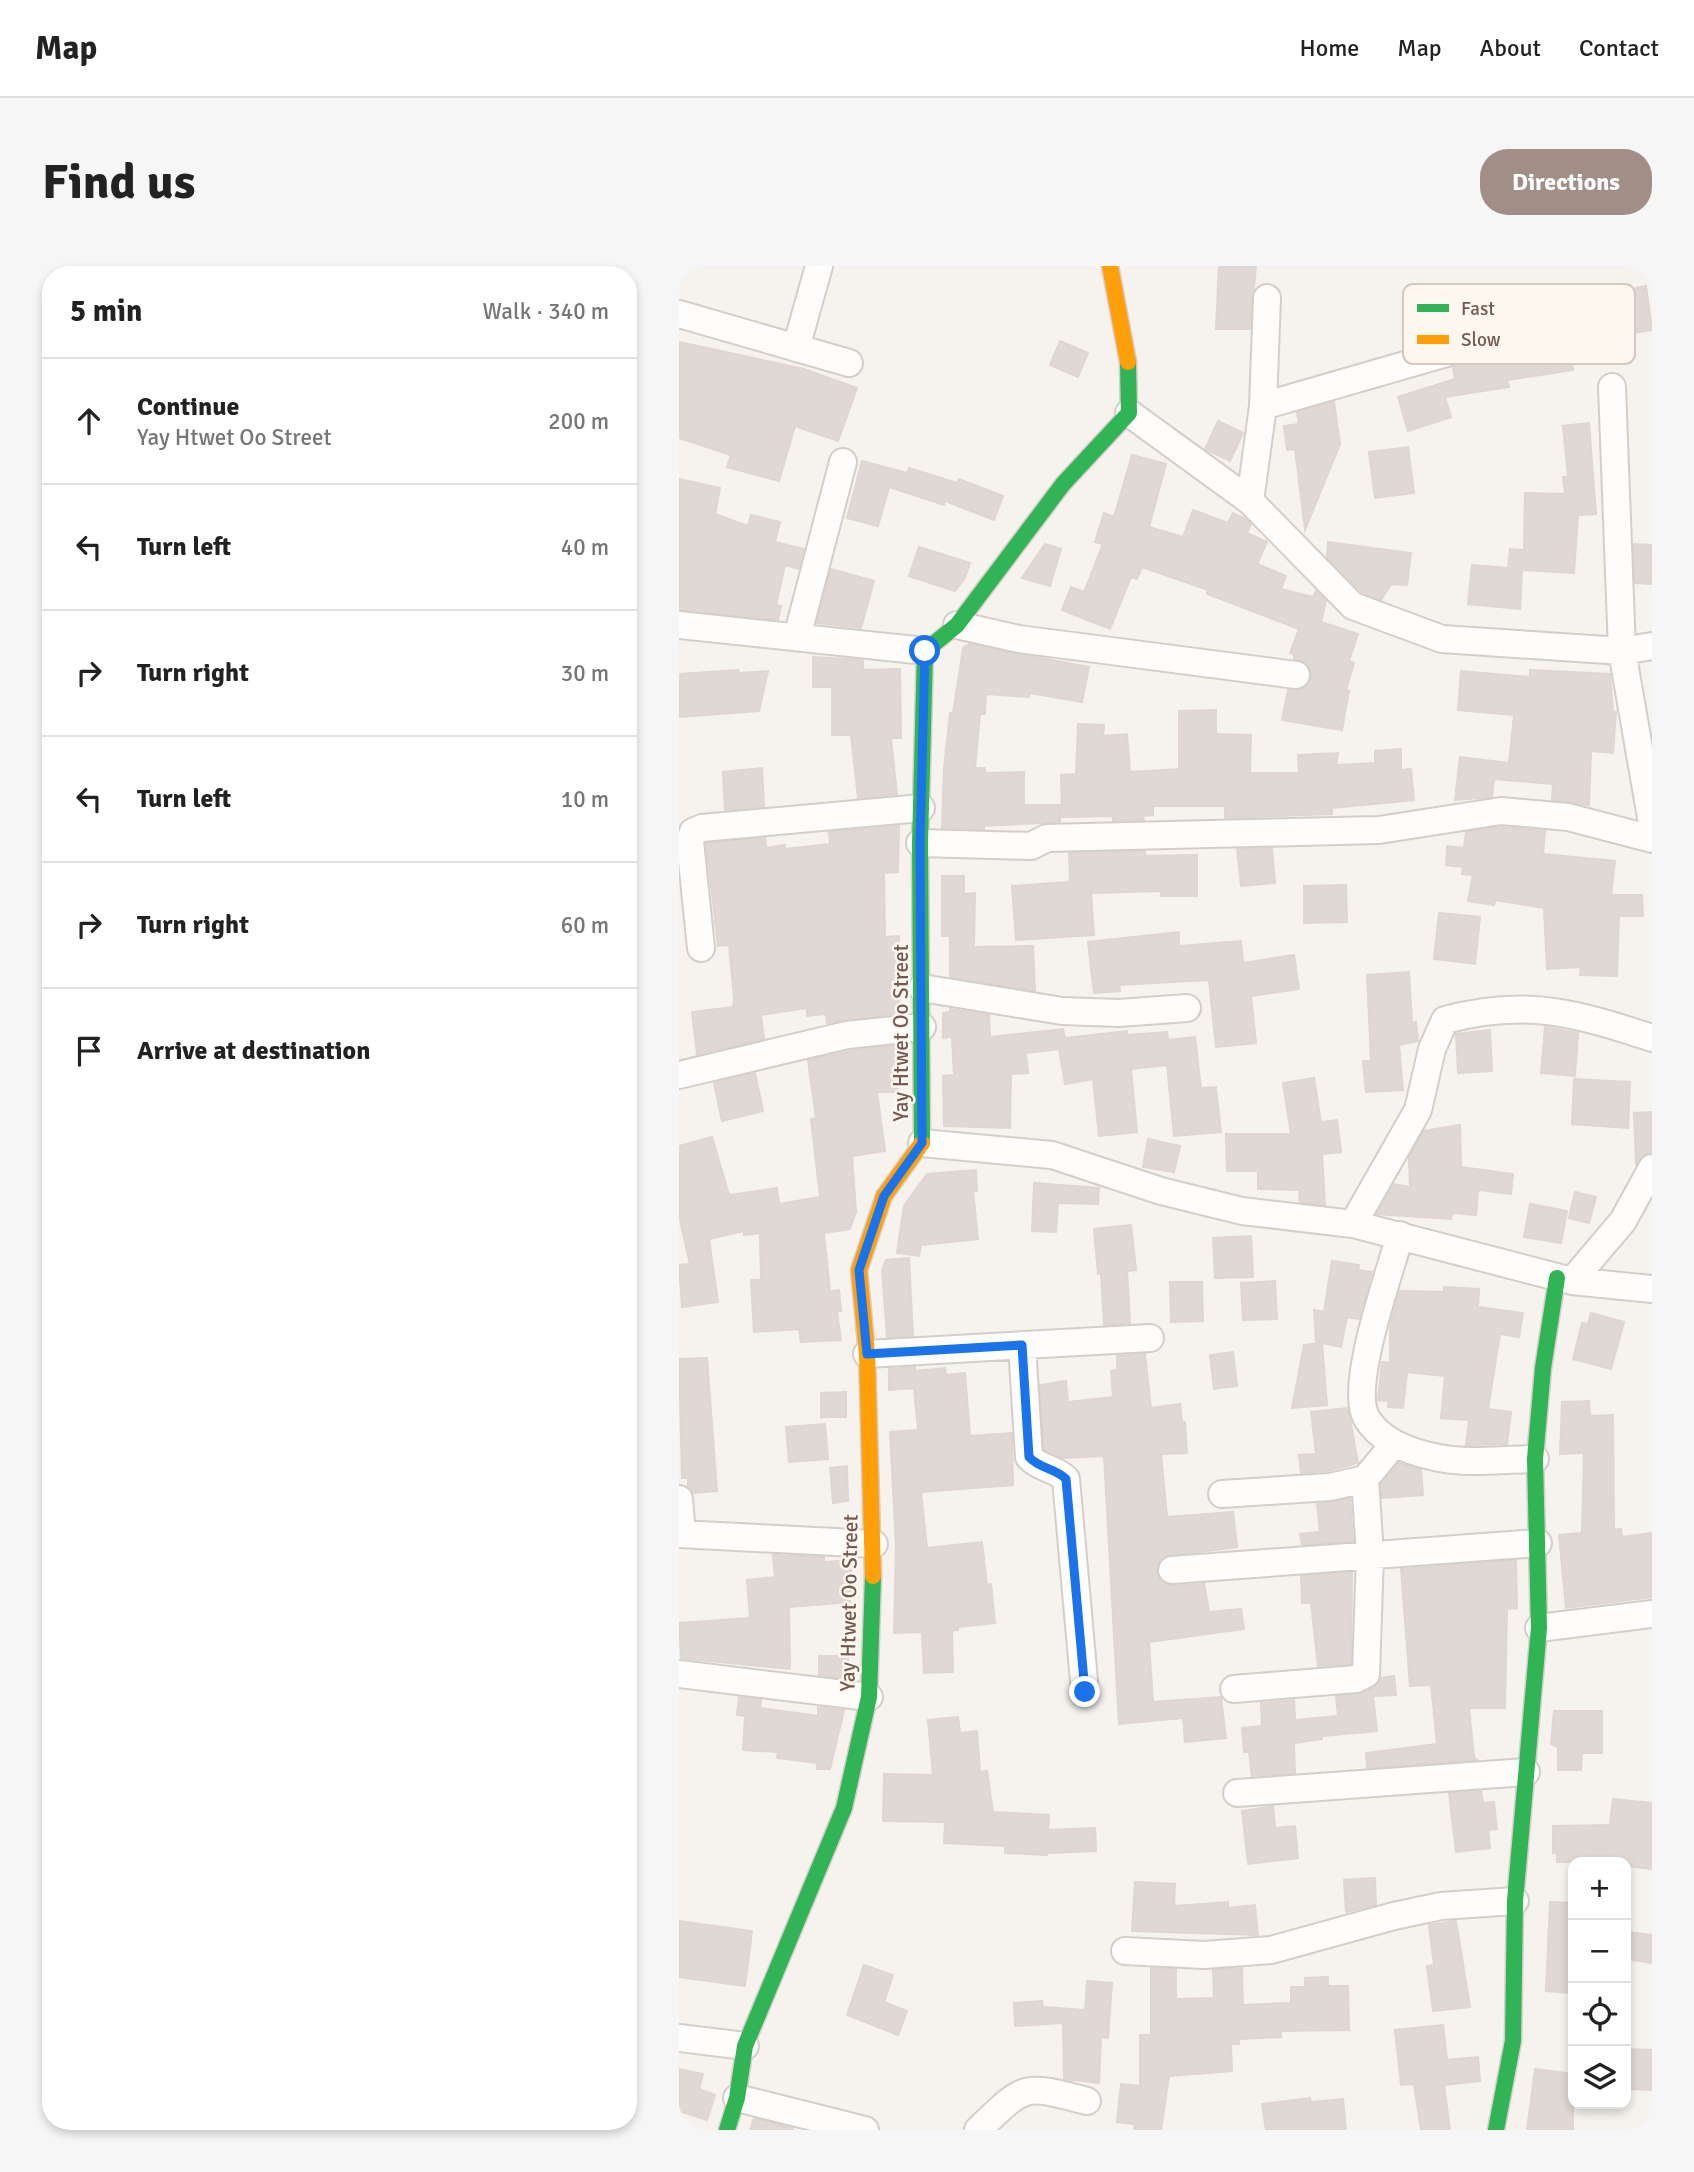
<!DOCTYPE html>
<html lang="en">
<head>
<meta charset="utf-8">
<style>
	body { margin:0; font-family:Signika,sans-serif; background:#f6f6f6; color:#222 }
	.controls { position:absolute; right:21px; bottom:21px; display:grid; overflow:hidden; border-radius:14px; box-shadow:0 4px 10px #0003 }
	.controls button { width:63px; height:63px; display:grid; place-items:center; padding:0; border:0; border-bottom:2px solid #e0e0e0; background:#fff; color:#222; font:35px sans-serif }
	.stop { position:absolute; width:21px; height:21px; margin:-16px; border:5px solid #1a73e8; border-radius:50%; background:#fff }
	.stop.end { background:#1a73e8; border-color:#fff; box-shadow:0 2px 7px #0008 }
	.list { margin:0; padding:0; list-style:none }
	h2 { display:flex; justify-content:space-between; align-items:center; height:91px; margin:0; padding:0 28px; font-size:30px }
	h2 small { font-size:23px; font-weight:400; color:#767676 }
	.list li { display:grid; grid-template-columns:46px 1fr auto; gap:21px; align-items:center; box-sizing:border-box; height:126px; padding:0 28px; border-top:2px solid #e0e0e0 }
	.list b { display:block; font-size:26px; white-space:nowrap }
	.list p { margin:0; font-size:23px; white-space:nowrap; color:#767676 }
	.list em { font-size:23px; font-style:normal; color:#767676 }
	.icon { flex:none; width:38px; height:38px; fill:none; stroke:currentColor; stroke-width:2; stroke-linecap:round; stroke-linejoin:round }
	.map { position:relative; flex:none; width:973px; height:1864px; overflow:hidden; border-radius:28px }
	header { display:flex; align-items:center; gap:42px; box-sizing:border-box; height:98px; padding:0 35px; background:#fff; border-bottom:2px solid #e0e0e0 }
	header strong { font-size:33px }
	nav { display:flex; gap:38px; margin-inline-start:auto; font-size:24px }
	.intro { display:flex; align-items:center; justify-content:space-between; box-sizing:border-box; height:168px; padding:0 42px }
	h1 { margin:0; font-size:49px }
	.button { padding:18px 32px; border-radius:28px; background:#a18f87; color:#fff; font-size:24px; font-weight:700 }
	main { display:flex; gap:42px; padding:0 42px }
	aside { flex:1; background:#fff; border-radius:28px; box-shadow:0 4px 10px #0003 }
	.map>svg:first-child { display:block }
</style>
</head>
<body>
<header>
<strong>Map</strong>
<nav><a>Home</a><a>Map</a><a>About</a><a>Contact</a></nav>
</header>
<div class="intro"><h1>Find us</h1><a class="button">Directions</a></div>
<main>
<aside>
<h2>5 min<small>Walk · 340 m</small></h2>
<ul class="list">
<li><svg class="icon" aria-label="ahead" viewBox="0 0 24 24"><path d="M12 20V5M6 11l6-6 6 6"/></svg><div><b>Continue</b><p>Yay Htwet Oo Street</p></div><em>200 m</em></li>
<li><svg class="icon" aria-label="left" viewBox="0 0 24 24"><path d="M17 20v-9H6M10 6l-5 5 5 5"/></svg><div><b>Turn left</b></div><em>40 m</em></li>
<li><svg class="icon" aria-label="right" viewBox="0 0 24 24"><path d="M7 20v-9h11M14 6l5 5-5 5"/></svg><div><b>Turn right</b></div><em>30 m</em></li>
<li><svg class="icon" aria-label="left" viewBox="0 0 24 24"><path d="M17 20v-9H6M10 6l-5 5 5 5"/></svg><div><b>Turn left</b></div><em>10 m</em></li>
<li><svg class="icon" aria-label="right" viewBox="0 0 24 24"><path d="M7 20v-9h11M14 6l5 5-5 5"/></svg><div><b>Turn right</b></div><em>60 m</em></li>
<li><svg class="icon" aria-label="arrive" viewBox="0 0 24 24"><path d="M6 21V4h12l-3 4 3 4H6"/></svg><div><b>Arrive at destination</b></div></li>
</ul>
</aside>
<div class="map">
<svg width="973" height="1864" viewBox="0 0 973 1864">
	<rect width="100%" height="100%" fill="#f6f2ee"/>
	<path fill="#e0d8d4" stroke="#dfd5d1" stroke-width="2" d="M 540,0 L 577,0 L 571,63 L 537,63 Z
		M 967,20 L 973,64 L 954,67 L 947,24 Z
		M 887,61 L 894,104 L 828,114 L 830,121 L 766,131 L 772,151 L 729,165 L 719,131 L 776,113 L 774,102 L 828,86 L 835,81 L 838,68 Z
		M 381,75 L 409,87 L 399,111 L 371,99 Z
		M 0,76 L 125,103 L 178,122 L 159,175 L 116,160 L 100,215 L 48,201 L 52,189 L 0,172 Z
		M 655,136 L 661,178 L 626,264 L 616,183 L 608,184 L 605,160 L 620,158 L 618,146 Z
		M 539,155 L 564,167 L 551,195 L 526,183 Z
		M 910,157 L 917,248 L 899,249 L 895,307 L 843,304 L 841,343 L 789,338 L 793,299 L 829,302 L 831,283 L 845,284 L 846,227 L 886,228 L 884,211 L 889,211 L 884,160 Z
		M 729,181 L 735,227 L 696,232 L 690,186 Z
		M 453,189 L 487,198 L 470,261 L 504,271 L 514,244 L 549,257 L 554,247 L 567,253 L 572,258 L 568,267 L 588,276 L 578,298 L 607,310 L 602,323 L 634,331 L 637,325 L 647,335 L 642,356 L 679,368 L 670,395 L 675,397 L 667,424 L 670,425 L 663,464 L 603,454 L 609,424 L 624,423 L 632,412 L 627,397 L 615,393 L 615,388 L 611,387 L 620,363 L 528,328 L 529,324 L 463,301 L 458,313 L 452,311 L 431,363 L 383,344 L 392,321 L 405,326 L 424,278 L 416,276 L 425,247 L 435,251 Z
		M 183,195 L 228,207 L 230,202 L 278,217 L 280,213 L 324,230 L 315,254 L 266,235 L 265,239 L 210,221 L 199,260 L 168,252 Z
		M 0,213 L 41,222 L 36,248 L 69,260 L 72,249 L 101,256 L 96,276 L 125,283 L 120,303 L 106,299 L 97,339 L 102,340 L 99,354 L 0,344 Z
		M 649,276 L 732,287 L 728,319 L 712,318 L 702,334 L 683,326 L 648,291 Z
		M 366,278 L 382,283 L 371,320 L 343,312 Z
		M 955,278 L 973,279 L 972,318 L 956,317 Z
		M 240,281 L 291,297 L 286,312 L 276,325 L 230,310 Z
		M 152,303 L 195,315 L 182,362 L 138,357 Z
		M 290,378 L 410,401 L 403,436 L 351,427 L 350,431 L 307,428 L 306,448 L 301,448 L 296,502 L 306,502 L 306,507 L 345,506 L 345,539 L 381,539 L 381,556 L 305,560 L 305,563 L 263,562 L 265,502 L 271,447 L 274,447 L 284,382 Z
		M 134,391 L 184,394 L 184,404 L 221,403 L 222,472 L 212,472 L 218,528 L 179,532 L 172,469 L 153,469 L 153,421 L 134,421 Z
		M 59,404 L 60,407 L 89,405 L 80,445 L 0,451 L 0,408 Z
		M 851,404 L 931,408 L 934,446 L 937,446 L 934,487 L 912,485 L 910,539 L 873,534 L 874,518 L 815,513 L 813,531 L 776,534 L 781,491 L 830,497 L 835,449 L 779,444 L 782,405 L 851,411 Z
		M 537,444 L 537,468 L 572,469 L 571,507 L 620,507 L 619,489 L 659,487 L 657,499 L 696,497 L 696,485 L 722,483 L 722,504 L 732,503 L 735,534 L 653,542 L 653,548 L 546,552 L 546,540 L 474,540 L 474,549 L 464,550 L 465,554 L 434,555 L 434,550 L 383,551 L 382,509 L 397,508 L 399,458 L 425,459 L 424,470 L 448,468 L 451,506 L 500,503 L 500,445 Z
		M 83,502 L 85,541 L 46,544 L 44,506 Z
		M 220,560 L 219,606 L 205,607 L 206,671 L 220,670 L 220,748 L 148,757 L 147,748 L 128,750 L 128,742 L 82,749 L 85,773 L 18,788 L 13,746 L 54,741 L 55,732 L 50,679 L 39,680 L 27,577 L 86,572 L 87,582 L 106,579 L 106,583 L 151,578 L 150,566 Z
		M 823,561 L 866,565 L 864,588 L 936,595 L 932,629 L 963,629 L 964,650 L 940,650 L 938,710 L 901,709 L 902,701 L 868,703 L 865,642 L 816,634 L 815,639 L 789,635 L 794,609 L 783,608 L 784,601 L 767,599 L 768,580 L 785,582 L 787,566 Z
		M 593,582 L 596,617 L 562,620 L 558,583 Z
		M 466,585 L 466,590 L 518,589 L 518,630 L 482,630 L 482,625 L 412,627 L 415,669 L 337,674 L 333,620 L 391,616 L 390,587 Z
		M 263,610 L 285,610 L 285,628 L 296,627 L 295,681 L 354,680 L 356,725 L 271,711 L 271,670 L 263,670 Z
		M 667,619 L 668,656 L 625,657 L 625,620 Z
		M 760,647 L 801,651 L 796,698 L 755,693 Z
		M 500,666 L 500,680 L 562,675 L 564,697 L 615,689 L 620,723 L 572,730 L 577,777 L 537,781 L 530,714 L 440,719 L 441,725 L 415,727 L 409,676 Z
		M 730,706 L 733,757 L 737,756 L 739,775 L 720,779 L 724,824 L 687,826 L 684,795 L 692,795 L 688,709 Z
		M 271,743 L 310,749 L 311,771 L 384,763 L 386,772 L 448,765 L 448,769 L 488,766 L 489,774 L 516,771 L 522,822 L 537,821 L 542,866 L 495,870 L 488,799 L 452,803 L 458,866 L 420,870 L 414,813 L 386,818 L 380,783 L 347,787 L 349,807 L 332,808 L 331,862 L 265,860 L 264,810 L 275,809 L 273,771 L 264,772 L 264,747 L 271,746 Z
		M 866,761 L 899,767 L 896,810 L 862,807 Z
		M 811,764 L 813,805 L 779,807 L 777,768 Z
		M 219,779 L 219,826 L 198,826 L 206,885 L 173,890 L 177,946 L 171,963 L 145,967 L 151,1025 L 160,1024 L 162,1045 L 158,1045 L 162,1074 L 122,1076 L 120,1063 L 75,1066 L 72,1014 L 82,1014 L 81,967 L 65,969 L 65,965 L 30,973 L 39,1036 L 3,1041 L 0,999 L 11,998 L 0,950 L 0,880 L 33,871 L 50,929 L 98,922 L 100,938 L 141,931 L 132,853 L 137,852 L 129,794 L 171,785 Z
		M 76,807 L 84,845 L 43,855 L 35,817 Z
		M 635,812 L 642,856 L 658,854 L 662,886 L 643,888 L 646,939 L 621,936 L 620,924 L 579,923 L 579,905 L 548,905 L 547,868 L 612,868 L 604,817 Z
		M 895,813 L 951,816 L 949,862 L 893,858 Z
		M 973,846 L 973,886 L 964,889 L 957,898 L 955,847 Z
		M 781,859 L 782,901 L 834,908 L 832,928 L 799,924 L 797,949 L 773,947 L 772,953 L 698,948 L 715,918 L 731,921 L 730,891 L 745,865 Z
		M 469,873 L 501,880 L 495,906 L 464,901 Z
		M 297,904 L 298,925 L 294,925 L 299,973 L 242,979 L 240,990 L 218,987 L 225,940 L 248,908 Z
		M 355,917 L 420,922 L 419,938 L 379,937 L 377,966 L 353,965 Z
		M 896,926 L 917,931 L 910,957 L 890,952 Z
		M 851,938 L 888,945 L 882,977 L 845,971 Z
		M 452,959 L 457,1004 L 448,1005 L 451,1057 L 425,1059 L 422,1007 L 419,1008 L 415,963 Z
		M 572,970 L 574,1011 L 536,1012 L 534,972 Z
		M 230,992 L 234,1070 L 208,1071 L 203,1004 L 207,994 Z
		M 653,995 L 680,999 L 679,1004 L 693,1006 L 680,1053 L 668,1051 L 662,1081 L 643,1077 L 648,1139 L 613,1142 L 625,1079 L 641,1077 L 637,1076 L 635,1044 L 645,1046 Z
		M 596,1015 L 598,1053 L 564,1054 L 562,1017 Z
		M 491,1016 L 523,1016 L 524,1055 L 492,1056 Z
		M 765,1021 L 800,1023 L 799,1041 L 844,1047 L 840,1071 L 821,1068 L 809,1143 L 832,1146 L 828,1178 L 787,1179 L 790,1154 L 762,1152 L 766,1110 L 728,1106 L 724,1142 L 709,1141 L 710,1135 L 699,1134 L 703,1096 L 711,1097 L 711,1059 L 721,1025 L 765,1026 Z
		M 912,1047 L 945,1056 L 932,1103 L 894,1093 L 903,1057 L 909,1058 Z
		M 554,1086 L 558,1120 L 535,1123 L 531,1089 Z
		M 466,1088 L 472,1142 L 501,1138 L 503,1156 L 506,1156 L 508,1187 L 482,1188 L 488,1251 L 554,1246 L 558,1281 L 485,1291 L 479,1298 L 480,1312 L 493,1320 L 525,1317 L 530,1346 L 562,1343 L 565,1363 L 470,1376 L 474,1436 L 542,1431 L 547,1472 L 506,1476 L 504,1452 L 440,1458 L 425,1190 L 384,1192 L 365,1183 L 361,1119 L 387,1115 L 389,1136 L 434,1131 L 432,1105 L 438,1104 L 438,1090 Z
		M 28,1092 L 38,1225 L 14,1227 L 9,1221 L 9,1212 L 3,1212 L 0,1093 Z
		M 236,1101 L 236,1105 L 266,1102 L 267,1109 L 286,1107 L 291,1170 L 333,1167 L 334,1219 L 242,1226 L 248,1282 L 303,1276 L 308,1319 L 312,1318 L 316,1357 L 279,1361 L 279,1364 L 273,1365 L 274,1406 L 245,1407 L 243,1366 L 215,1367 L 217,1279 L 211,1166 L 239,1164 L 235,1122 L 210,1124 L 210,1103 Z
		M 167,1126 L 167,1151 L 142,1151 L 142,1127 Z
		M 910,1135 L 911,1150 L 934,1149 L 935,1264 L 942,1263 L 943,1271 L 973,1267 L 973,1331 L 887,1342 L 880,1269 L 903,1267 L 905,1187 L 881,1188 L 883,1136 Z
		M 669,1142 L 679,1197 L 649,1205 L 622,1207 L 620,1189 L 637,1188 L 632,1146 Z
		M 146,1158 L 149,1193 L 110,1196 L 107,1161 Z
		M 720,1197 L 742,1204 L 744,1229 L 703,1232 L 702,1218 Z
		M 168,1200 L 169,1235 L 154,1237 L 151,1202 Z
		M 671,1232 L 674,1275 L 623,1279 L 621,1268 L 641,1266 L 638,1238 Z
		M 94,1289 L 145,1291 L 145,1296 L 173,1294 L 171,1336 L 110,1341 L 111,1403 L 2,1392 L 0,1357 L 71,1352 L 68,1314 L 96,1311 Z
		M 837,1294 L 838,1342 L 828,1343 L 826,1442 L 790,1442 L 795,1491 L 798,1494 L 688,1502 L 687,1487 L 758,1478 L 752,1419 L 731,1420 L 722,1303 Z
		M 673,1306 L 672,1398 L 639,1400 L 632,1337 L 623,1337 L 622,1310 Z
		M 140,1390 L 169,1390 L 169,1413 L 140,1409 Z
		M 715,1410 L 717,1429 L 694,1430 L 698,1465 L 643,1470 L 643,1473 L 615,1477 L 616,1507 L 573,1510 L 570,1486 L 565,1486 L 563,1462 L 583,1460 L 582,1437 L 615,1434 L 616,1454 L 659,1450 L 657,1430 L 684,1427 L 695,1422 L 702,1412 Z
		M 60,1431 L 82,1434 L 81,1442 L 139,1450 L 139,1441 L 165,1444 L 151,1503 L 138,1503 L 138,1497 L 98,1492 L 99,1486 L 64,1484 L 66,1450 L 58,1449 Z
		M 875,1445 L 923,1445 L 923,1487 L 903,1487 L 902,1504 L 879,1504 L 879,1481 L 872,1478 Z
		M 279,1451 L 281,1467 L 298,1465 L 301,1506 L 308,1505 L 314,1546 L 370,1549 L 369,1564 L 416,1562 L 417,1585 L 368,1587 L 368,1589 L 326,1587 L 326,1580 L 265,1577 L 266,1556 L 204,1555 L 205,1508 L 254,1509 L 249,1454 Z
		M 802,1525 L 804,1537 L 815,1536 L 818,1563 L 809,1564 L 811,1582 L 777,1586 L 770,1527 Z
		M 934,1533 L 973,1537 L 973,1603 L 947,1600 L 947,1596 L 878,1596 L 878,1587 L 874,1587 L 874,1560 L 931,1559 Z
		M 594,1540 L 596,1562 L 616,1560 L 619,1592 L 569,1598 L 563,1545 Z
		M 696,1612 L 697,1639 L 667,1646 L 665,1614 Z
		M 456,1616 L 496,1618 L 495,1640 L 549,1636 L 549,1642 L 576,1639 L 579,1669 L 453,1665 Z
		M 871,1636 L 894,1637 L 894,1727 L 867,1725 Z
		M 0,1655 L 73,1665 L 66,1720 L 0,1711 Z
		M 777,1655 L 791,1741 L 754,1745 L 748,1700 L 755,1699 L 750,1659 Z
		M 947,1666 L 973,1669 L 973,1697 L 947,1693 Z
		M 185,1699 L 214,1709 L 205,1736 L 228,1745 L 219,1769 L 168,1749 Z
		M 472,1702 L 497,1703 L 497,1733 L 535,1732 L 534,1704 L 563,1702 L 564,1739 L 612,1737 L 612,1721 L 626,1721 L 626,1712 L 649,1711 L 649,1720 L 669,1720 L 670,1764 L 602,1765 L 602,1771 L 560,1773 L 560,1778 L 552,1778 L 553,1805 L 490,1810 L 482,1864 L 455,1864 L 456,1858 L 438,1856 L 442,1818 L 461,1820 L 461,1769 L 472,1769 Z
		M 408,1715 L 433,1717 L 429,1772 L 422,1771 L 420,1817 L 385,1813 L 384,1757 L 336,1760 L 335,1737 L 363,1735 L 364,1741 L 406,1744 Z
		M 764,1759 L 768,1794 L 799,1791 L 801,1815 L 765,1819 L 771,1864 L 742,1864 L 735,1818 L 722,1819 L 716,1764 Z
		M 947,1783 L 973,1784 L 973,1824 L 947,1823 Z
		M 0,1803 L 24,1808 L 20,1823 L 36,1829 L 28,1854 L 0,1845 Z
		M 856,1803 L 894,1808 L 894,1864 L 848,1864 Z
		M 631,1832 L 632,1836 L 664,1833 L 667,1864 L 587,1864 L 583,1838 Z
		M 75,1852 L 114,1862 L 114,1864 L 71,1864 Z"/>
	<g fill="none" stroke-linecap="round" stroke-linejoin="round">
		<defs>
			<path id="street" d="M 0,48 L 170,97
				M 117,82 L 140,0
				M 933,121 L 943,385 L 973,557
				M 584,140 L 588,32
				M 450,147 L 571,235 L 674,340 L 763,373 L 943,385 L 973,380
				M 571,235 L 584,140 L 823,71
				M 0,359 L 246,385
				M 278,359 L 340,373 L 617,409
				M 118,371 L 164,196
				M 241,577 L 352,580 L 368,572 L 700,564 L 822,545 L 889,551 L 973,573
				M 22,682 L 11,575 L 14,566 L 23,562 L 242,542
				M 243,722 L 383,745 L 440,747 L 508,742
				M 0,809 L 168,769 L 243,761
				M 243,877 L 373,889 L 482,925 L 563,945 L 674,958 L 893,1015 L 973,1023
				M 674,958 L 739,844 L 753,783 L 766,754 C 846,732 896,747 973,772
				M 721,969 C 711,1007 670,1118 687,1151 C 701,1176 734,1187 760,1192 C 790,1198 826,1193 856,1193
				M 893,1015 L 944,955 L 973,902
				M 343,1079 L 350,1191 C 361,1203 376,1202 387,1213 L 406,1426
				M 188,1088 L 471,1072
				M 543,1228 L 651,1221 L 686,1213 L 715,1178
				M 0,1233 L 3,1268
				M 0,1268 L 195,1278
				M 493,1304 L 859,1277
				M 860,1362 L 973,1348
				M 0,1408 L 190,1431
				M 555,1423 L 677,1413 L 687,1408 L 691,1289 L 686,1213
				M 558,1527 L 847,1506
				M 446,1685 L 525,1689 L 592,1684 L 715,1650 L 762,1640 L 836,1635
				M 0,1772 L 66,1780
				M 58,1832 L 186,1864
				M 299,1864 C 347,1818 343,1818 408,1835"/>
			<path id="fast" d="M 243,877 L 241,577 L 246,385 L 278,359 L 384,218 L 450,147 L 449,96
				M 48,1864 L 58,1832 L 66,1780 L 165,1542 L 190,1431 L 194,1310
				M 817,1864 L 834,1775 L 836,1635 L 860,1362 L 856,1193 L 864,1102 L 878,1012"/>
			<path id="slow" d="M 431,0 L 449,96
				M 194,1310 L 188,1088 L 180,1004 L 205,930 L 243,877"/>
		</defs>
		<use href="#street" stroke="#d4cec9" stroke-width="30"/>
		<use href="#fast" stroke="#d6ceca" stroke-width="19"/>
		<use href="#slow" stroke="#d6ceca" stroke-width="19"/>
		<use href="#street" stroke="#fefdfc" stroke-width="26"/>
		<use href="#fast" stroke="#30b455" stroke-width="16"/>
		<use href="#slow" stroke="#ff9f0a" stroke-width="16"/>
	</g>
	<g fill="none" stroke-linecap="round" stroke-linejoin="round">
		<path stroke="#1a73e8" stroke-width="9" d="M 246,385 L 241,577 L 243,877 L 205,930 L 180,1004 L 188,1088 L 343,1079 L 350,1191 C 361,1203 376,1202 387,1213 L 406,1426"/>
	</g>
	<g text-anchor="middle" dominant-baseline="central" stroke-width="5" stroke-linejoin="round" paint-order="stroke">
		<g font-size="21" fill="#735950" stroke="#fdf7f0">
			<text transform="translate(222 767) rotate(-90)">Yay Htwet Oo Street</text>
			<text transform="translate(170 1337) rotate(-89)">Yay Htwet Oo Street</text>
		</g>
	</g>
	<rect x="724" y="18" width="232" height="80" rx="10" fill="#fdf7f0" stroke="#d4c8c0" stroke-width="2"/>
	<rect x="738" y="38" width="32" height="8" fill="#30b455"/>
	<rect x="738" y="69" width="32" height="9" fill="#ff9f0a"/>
	<g font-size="19" fill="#735950">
		<text x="782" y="49">Fast</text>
		<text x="782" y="80">Slow</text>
	</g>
</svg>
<div class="controls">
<button>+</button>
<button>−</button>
<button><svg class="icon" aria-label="locate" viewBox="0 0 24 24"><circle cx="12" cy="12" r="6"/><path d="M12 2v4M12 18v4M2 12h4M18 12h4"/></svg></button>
<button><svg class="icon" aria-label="layers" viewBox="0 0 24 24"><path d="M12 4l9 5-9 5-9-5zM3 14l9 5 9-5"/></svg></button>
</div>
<div class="stop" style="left:246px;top:385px"></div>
<div class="stop end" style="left:406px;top:1426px"></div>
</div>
</main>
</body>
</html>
